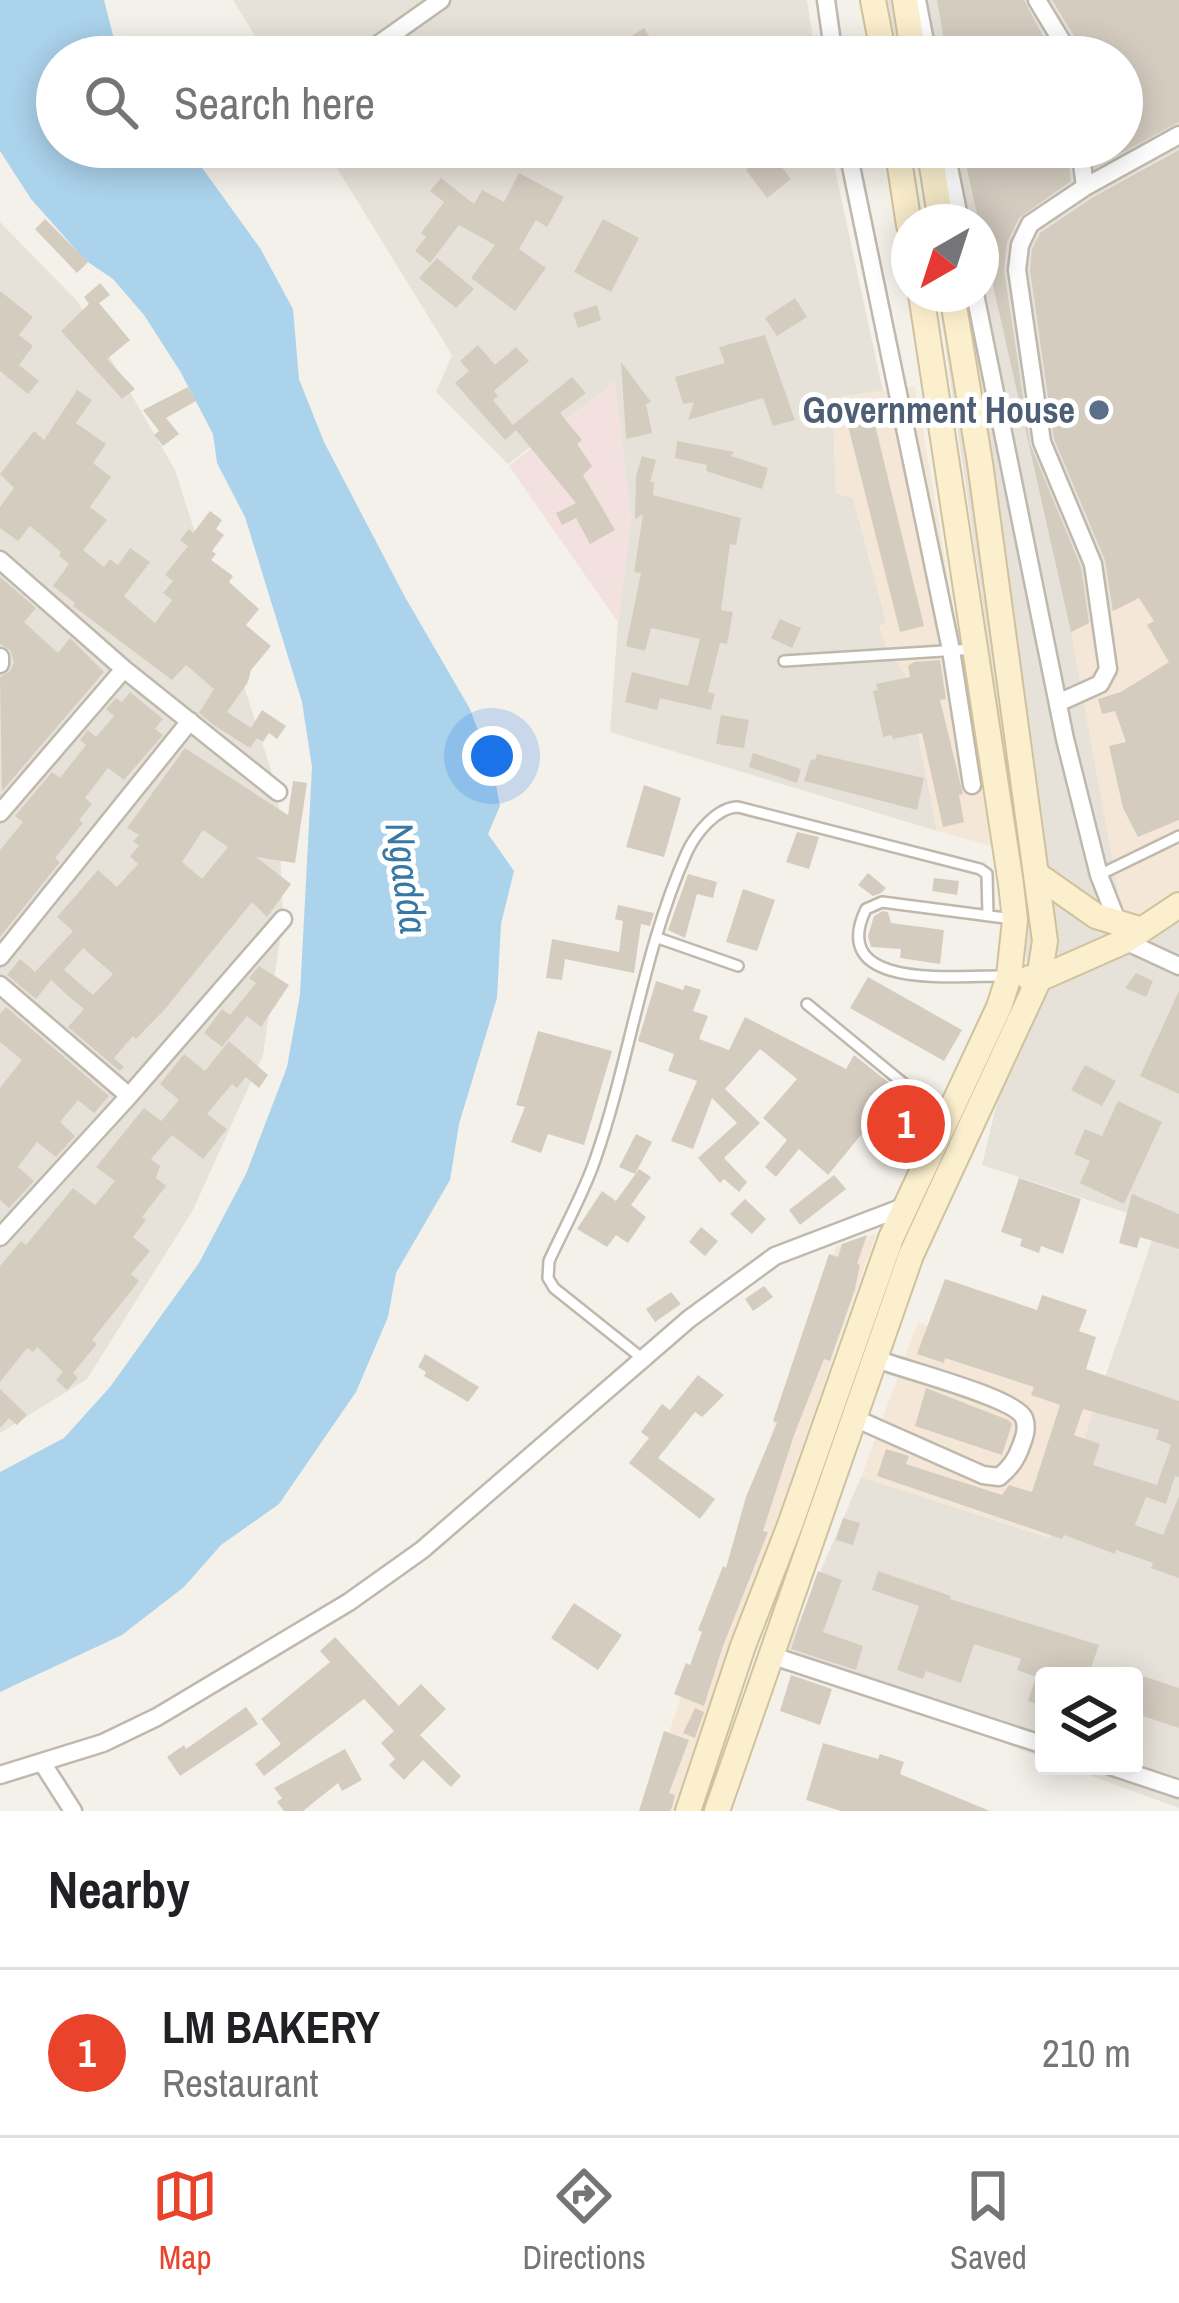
<!DOCTYPE html>
<html lang="en">
<head>
<meta charset="utf-8">
<style>
	body { margin:0; font-family:"Archivo Narrow",sans-serif; background:#f6f6f6; color:#202124 }
	.controls { position:absolute; right:36px; bottom:36px; display:grid; overflow:hidden; border-radius:12px; box-shadow:0 6px 30px #0003 }
	.controls button { width:108px; height:108px; display:grid; place-items:center; padding:0; border:0; border-bottom:3px solid #e0e0e0; background:#fff; color:#202124; font:60px sans-serif }
	.compass { position:absolute; left:891px; top:204px; width:108px; height:108px; border-radius:50%; background:#fff; box-shadow:0 6px 30px #0003; rotate:219deg }
	.you { position:absolute; left:492px; top:756px; width:42px; height:42px; margin:-30px; border:9px solid #fff; border-radius:50%; background:#1a73e8; box-shadow:0 0 0 18px #1a73e833 }
	.badge { display:grid; place-items:center; width:78px; height:78px; border-radius:50%; background:#ea432b; color:#fff; font-size:39px; font-weight:700 }
	.pin { position:absolute; translate:-50% -50%; border:6px solid #fff; box-shadow:0 3px 12px #0006 }
	.list { margin:0; padding:0; list-style:none }
	h2 { display:flex; justify-content:space-between; align-items:center; height:156px; margin:0; padding:0 48px; font-size:51px }
	h2 small { font-size:39px; font-weight:400; color:#757577 }
	.list li { display:grid; grid-template-columns:78px 1fr auto; gap:36px; align-items:center; box-sizing:border-box; height:168px; padding:0 48px; border-top:3px solid #e0e0e0 }
	.list b { display:block; font-size:45px; white-space:nowrap }
	.list p { margin:0; font-size:39px; white-space:nowrap; color:#757577 }
	.list em { font-size:39px; font-style:normal; color:#757577 }
	.icon { flex:none; width:66px; height:66px; fill:none; stroke:currentColor; stroke-width:2; stroke-linecap:round; stroke-linejoin:round }
	.map { position:relative; flex:none; width:1179px; height:1811px; overflow:hidden }
	.search { position:absolute; background:#fff; box-shadow:0 6px 30px #0003; left:36px; right:36px; top:36px; height:132px; display:flex; align-items:center; gap:30px; box-sizing:border-box; padding:0 42px; border-radius:66px; color:#757577; font-size:45px }
	.sheet { height:324px; background:#fff }
	nav { display:flex; justify-content:space-around; align-items:center; box-sizing:border-box; height:168px; border-top:3px solid #e0e0e0; background:#fff; font-size:33px; color:#757577 }
	nav a { display:grid; justify-items:center; gap:6px }
	nav .on { color:#ea432b }
	.map>svg:first-child { display:block }
</style>
</head>
<body>
<div class="map">
<svg width="1179" height="1811" viewBox="0 0 1179 1811">
	<rect width="100%" height="100%" fill="#f4f1ea"/>
	<path fill="#e7e2d9" d="M 233,0 L 807,0 L 816,57 L 268,57 Z
		M 887,0 L 1179,0 L 1179,1808 L 1065,1766 L 1134,1766 L 1134,1676 L 1044,1676 L 1044,1758 L 782,1661 L 861,1477 L 1050,1538 L 1158,1223 L 982,1165 L 1027,978 L 1023,881 L 938,294 L 981,294 L 981,222 L 927,222 L 915,147 L 1122,147 L 1122,57 L 899,57 Z
		M 324,147 L 830,147 L 883,391 L 840,397 L 833,411 L 836,493 L 853,498 L 886,621 L 880,627 L 886,646 L 906,673 L 937,831 L 610,732 L 618,622 L 631,518 L 615,382 L 508,464 L 436,392 L 452,355 Z
		M 0,222 L 78,302 L 175,470 L 278,792 L 283,919 L 263,1055 L 193,1210 L 87,1379 L 0,1433 Z"/>
	<path fill="#f4e7d7" d="M 915,386 L 938,518 L 992,846 L 937,831 L 907,677 L 886,646 L 880,626 L 886,621 L 853,498 L 836,493 L 833,411 L 839,397 Z
		M 1166,584 L 1179,606 L 1179,896 L 1137,918 L 1121,909 L 1071,632 Z
		M 876,1234 L 676,1811 L 642,1811 L 836,1246 Z
		M 918,1322 L 1102,1386 L 1050,1538 L 861,1477 Z"/>
	<path fill="#f3e1df" d="M 615,381 L 631,518 L 618,622 L 509,466 Z"/>
	<path fill="#abd3ec" d="M 0,0 L 104,0 L 116,47 L 123,57 L 57,57 L 57,147 L 187,147 L 260,248 L 293,309 L 299,379 L 324,442 L 405,597 L 470,709 L 494,774 L 500,806 L 488,834 L 514,871 L 501,924 L 497,998 L 459,1124 L 450,1180 L 396,1273 L 388,1317 L 356,1392 L 279,1504 L 221,1545 L 184,1587 L 122,1635 L 0,1692 L 0,1472 L 64,1438 L 110,1387 L 199,1263 L 246,1174 L 287,1067 L 300,995 L 312,767 L 302,702 L 245,517 L 217,463 L 213,434 L 180,371 L 144,315 L 113,279 L 85,260 L 31,199 L 0,151 Z"/>
	<path fill="#d5ccc0" fill-rule="evenodd" d="M 937,0 L 1024,0 L 1054,57 L 947,57 Z
		M 1052,0 L 1179,0 L 1179,122 L 1095,167 L 1093,147 L 1122,147 L 1122,57 L 1080,57 L 1077,41 Z
		M 644,28 L 660,52 L 653,57 L 643,57 L 630,37 Z
		M 740,147 L 766,147 L 791,179 L 767,198 L 746,170 L 756,162 Z
		M 962,147 L 1067,147 L 1071,181 L 1019,218 L 1007,243 L 1004,269 L 1030,444 L 1081,567 L 1089,623 L 1071,632 Z
		M 1179,150 L 1179,820 L 1138,837 L 1123,808 L 1109,746 L 1126,742 L 1115,711 L 1102,714 L 1098,699 L 1121,692 L 1169,662 L 1147,625 L 1154,621 L 1139,598 L 1113,611 L 1105,560 L 1054,439 L 1030,270 L 1032,249 L 1040,233 L 1092,198 Z
		M 519,173 L 564,197 L 547,227 L 536,220 L 519,249 L 546,268 L 515,311 L 471,278 L 495,245 L 459,225 L 430,263 L 415,251 L 426,237 L 421,233 L 444,202 L 430,191 L 441,178 L 474,204 L 482,190 L 504,202 Z
		M 45,219 L 88,262 L 77,273 L 35,229 Z
		M 603,219 L 639,238 L 611,292 L 574,272 Z
		M 437,258 L 474,289 L 456,308 L 419,278 Z
		M 100,283 L 110,295 L 99,303 L 130,340 L 107,359 L 135,389 L 122,399 L 61,331 L 89,304 L 84,297 Z
		M 0,291 L 33,317 L 19,335 L 33,346 L 19,365 L 39,381 L 28,394 L 0,371 Z
		M 795,298 L 807,317 L 777,336 L 765,318 Z
		M 597,305 L 601,320 L 578,328 L 573,313 Z
		M 765,335 L 795,420 L 773,426 L 763,398 L 688,420 L 694,402 L 683,404 L 675,377 L 725,363 L 719,347 Z
		M 478,345 L 495,365 L 516,347 L 529,361 L 494,391 L 498,396 L 493,400 L 513,425 L 572,377 L 586,393 L 560,413 L 582,440 L 577,444 L 592,466 L 583,475 L 615,530 L 590,544 L 576,518 L 562,525 L 556,513 L 576,503 L 516,430 L 505,440 L 455,383 L 469,371 L 460,361 Z
		M 621,362 L 651,402 L 646,404 L 652,433 L 626,439 Z
		M 188,387 L 196,401 L 166,418 L 179,434 L 163,446 L 154,435 L 159,431 L 143,410 Z
		M 77,390 L 92,400 L 76,423 L 106,444 L 93,463 L 111,477 L 90,507 L 107,520 L 83,550 L 104,567 L 110,559 L 118,565 L 130,548 L 150,562 L 124,596 L 155,623 L 172,600 L 163,593 L 173,581 L 165,575 L 188,546 L 180,540 L 189,529 L 193,533 L 210,511 L 222,520 L 216,529 L 224,535 L 212,551 L 216,554 L 211,560 L 233,576 L 229,582 L 259,609 L 246,625 L 271,646 L 251,670 L 248,682 L 227,712 L 251,728 L 262,710 L 286,726 L 277,739 L 269,733 L 263,742 L 257,738 L 250,748 L 215,726 L 199,713 L 214,689 L 186,665 L 172,680 L 73,606 L 75,603 L 53,586 L 69,564 L 59,556 L 61,552 L 30,526 L 18,541 L 0,528 L 0,507 L 14,488 L 0,474 L 34,431 L 44,440 Z
		M 869,400 L 924,626 L 900,632 L 843,406 Z
		M 677,441 L 734,452 L 731,456 L 768,468 L 762,489 L 706,471 L 707,465 L 675,458 Z
		M 642,456 L 656,460 L 650,482 L 654,482 L 653,495 L 741,518 L 736,545 L 730,544 L 721,610 L 733,612 L 727,644 L 720,643 L 708,692 L 715,694 L 711,710 L 660,698 L 657,710 L 625,702 L 632,672 L 688,686 L 700,639 L 651,628 L 645,651 L 626,646 L 641,573 L 634,572 L 643,514 L 635,519 L 636,476 Z
		M 0,577 L 36,608 L 24,622 L 37,634 L 58,653 L 70,638 L 104,672 L 2,791 L 0,677 L 10,671 L 14,662 L 10,650 L 0,644 Z
		M 780,619 L 801,628 L 792,648 L 771,638 Z
		M 940,660 L 946,699 L 940,700 L 963,794 L 959,795 L 964,822 L 943,827 L 922,733 L 893,739 L 892,735 L 883,737 L 873,691 L 878,690 L 876,684 L 910,677 L 908,666 L 914,662 Z
		M 130,692 L 163,719 L 155,729 L 163,735 L 124,780 L 108,768 L 85,798 L 92,804 L 79,820 L 83,823 L 55,858 L 60,862 L 0,937 L 0,850 L 23,822 L 15,816 L 52,772 L 60,778 L 86,745 L 80,740 L 88,730 L 96,737 L 114,716 L 106,709 L 116,698 L 122,702 Z
		M 721,715 L 749,720 L 744,748 L 716,744 Z
		M 185,748 L 288,815 L 293,781 L 307,783 L 295,863 L 256,857 L 291,884 L 267,917 L 252,902 L 165,1009 L 136,1039 L 133,1036 L 114,1058 L 124,1067 L 120,1071 L 68,1027 L 84,1009 L 67,995 L 51,980 L 36,999 L 7,975 L 20,959 L 35,972 L 73,931 L 57,917 L 98,870 L 117,887 L 138,864 L 130,856 L 139,846 L 133,841 L 139,835 L 127,828 ZM 203,830 L 228,847 L 202,879 L 182,862 ZM 83,948 L 113,974 L 93,995 L 64,970 Z
		M 753,753 L 801,769 L 797,783 L 749,767 Z
		M 817,754 L 924,778 L 917,810 L 804,781 L 811,759 L 815,760 Z
		M 644,785 L 681,798 L 664,857 L 626,847 Z
		M 797,832 L 819,837 L 809,869 L 786,862 Z
		M 868,873 L 886,888 L 881,893 L 873,896 L 858,885 Z
		M 688,874 L 717,882 L 713,898 L 697,894 L 685,938 L 668,930 Z
		M 934,878 L 959,881 L 957,895 L 932,891 Z
		M 743,889 L 775,900 L 757,951 L 726,942 Z
		M 618,905 L 654,913 L 650,926 L 641,924 L 634,973 L 565,959 L 562,980 L 546,978 L 552,939 L 619,952 L 623,921 L 615,919 Z
		M 883,911 L 888,912 L 891,923 L 944,930 L 940,964 L 900,958 L 901,949 L 871,947 L 868,936 L 874,916 Z
		M 259,966 L 289,985 L 261,1027 L 247,1016 L 222,1047 L 204,1033 L 222,1009 L 230,1015 L 256,983 L 249,978 Z
		M 1136,973 L 1153,981 L 1146,997 L 1125,988 Z
		M 868,977 L 962,1030 L 944,1061 L 850,1008 Z
		M 656,981 L 683,990 L 685,985 L 701,990 L 693,1011 L 708,1016 L 699,1039 L 729,1050 L 745,1017 L 846,1069 L 854,1055 L 898,1090 L 828,1175 L 799,1149 L 776,1177 L 765,1167 L 787,1140 L 763,1118 L 797,1079 L 760,1049 L 725,1089 L 760,1123 L 724,1158 L 747,1182 L 739,1192 L 724,1179 L 720,1183 L 698,1158 L 737,1123 L 712,1098 L 693,1149 L 671,1141 L 697,1081 L 668,1071 L 674,1054 L 638,1041 Z
		M 1179,991 L 1179,1094 L 1140,1076 Z
		M 6,1007 L 109,1096 L 94,1113 L 78,1100 L 60,1122 L 75,1136 L 56,1157 L 37,1142 L 18,1167 L 34,1181 L 9,1208 L 0,1200 L 0,1088 L 22,1060 L 0,1042 L 0,1014 Z
		M 538,1031 L 612,1051 L 584,1145 L 548,1134 L 541,1153 L 511,1142 L 525,1107 L 516,1105 Z
		M 229,1041 L 268,1075 L 259,1088 L 246,1077 L 237,1088 L 232,1084 L 207,1114 L 227,1129 L 203,1159 L 172,1135 L 151,1159 L 160,1166 L 156,1178 L 166,1186 L 142,1217 L 146,1220 L 133,1237 L 150,1251 L 131,1274 L 139,1281 L 92,1340 L 97,1344 L 73,1373 L 78,1378 L 67,1390 L 56,1380 L 63,1372 L 37,1347 L 33,1352 L 27,1348 L 0,1382 L 0,1266 L 21,1241 L 26,1245 L 73,1188 L 95,1205 L 115,1181 L 96,1167 L 144,1108 L 161,1121 L 179,1100 L 160,1084 L 184,1054 L 205,1071 Z
		M 1085,1065 L 1116,1081 L 1102,1106 L 1071,1090 Z
		M 1118,1101 L 1162,1122 L 1124,1204 L 1080,1183 L 1090,1161 L 1074,1154 L 1085,1129 L 1102,1136 Z
		M 636,1134 L 652,1142 L 635,1174 L 619,1167 Z
		M 639,1169 L 651,1177 L 631,1205 L 646,1217 L 628,1243 L 616,1235 L 607,1247 L 577,1229 L 602,1191 L 616,1201 Z
		M 834,1175 L 846,1189 L 800,1225 L 789,1210 Z
		M 1019,1178 L 1081,1199 L 1063,1254 L 1041,1246 L 1039,1253 L 1020,1246 L 1022,1239 L 1001,1232 Z
		M 1132,1194 L 1179,1214 L 1179,1249 L 1140,1237 L 1137,1248 L 1119,1243 Z
		M 745,1199 L 766,1219 L 752,1234 L 730,1214 Z
		M 701,1227 L 718,1241 L 705,1256 L 689,1242 Z
		M 867,1235 L 857,1264 L 860,1265 L 855,1289 L 830,1361 L 824,1359 L 794,1435 L 763,1531 L 768,1532 L 723,1646 L 704,1706 L 674,1694 L 686,1663 L 690,1665 L 702,1632 L 698,1630 L 723,1566 L 726,1568 L 746,1497 L 777,1423 L 773,1421 L 829,1254 L 838,1257 L 842,1244 Z
		M 945,1279 L 1037,1310 L 1042,1295 L 1087,1310 L 1079,1331 L 1096,1337 L 1086,1369 L 1179,1401 L 1179,1477 L 1175,1476 L 1166,1504 L 1146,1497 L 1135,1525 L 1163,1535 L 1179,1496 L 1179,1578 L 1151,1568 L 1153,1563 L 1116,1550 L 1115,1554 L 1064,1535 L 1062,1539 L 877,1476 L 886,1449 L 909,1456 L 906,1464 L 1002,1495 L 1009,1485 L 1032,1492 L 1060,1405 L 1031,1395 L 1034,1387 L 945,1358 L 944,1363 L 917,1354 ZM 1083,1409 L 1159,1430 L 1156,1439 L 1171,1445 L 1157,1485 L 1093,1465 L 1100,1444 L 1074,1435 Z
		M 764,1286 L 773,1297 L 753,1311 L 745,1299 Z
		M 671,1292 L 681,1304 L 655,1322 L 646,1309 Z
		M 425,1354 L 479,1387 L 468,1402 L 424,1376 L 426,1372 L 418,1367 Z
		M 698,1375 L 724,1395 L 702,1417 L 695,1412 L 658,1458 L 715,1499 L 700,1519 L 629,1463 L 649,1438 L 641,1432 L 662,1404 L 670,1410 Z
		M 926,1388 L 1008,1420 L 1012,1424 L 1002,1455 L 915,1426 Z
		M 0,1389 L 27,1415 L 17,1425 L 9,1418 L 0,1428 Z
		M 843,1518 L 860,1523 L 853,1545 L 836,1540 Z
		M 818,1571 L 842,1580 L 823,1632 L 863,1646 L 856,1670 L 791,1649 Z
		M 878,1571 L 951,1596 L 950,1599 L 1099,1645 L 1088,1676 L 1044,1676 L 1044,1707 L 1028,1701 L 1036,1677 L 1017,1670 L 1021,1659 L 974,1644 L 961,1683 L 926,1671 L 923,1679 L 897,1670 L 919,1606 L 872,1590 Z
		M 574,1603 L 622,1635 L 598,1670 L 551,1638 Z
		M 335,1637 L 399,1706 L 421,1684 L 446,1709 L 420,1735 L 461,1776 L 451,1787 L 423,1760 L 404,1780 L 389,1765 L 395,1759 L 381,1743 L 394,1731 L 364,1699 L 264,1776 L 255,1764 L 281,1744 L 261,1719 L 330,1662 L 320,1651 Z
		M 1134,1673 L 1179,1688 L 1179,1728 L 1134,1713 Z
		M 791,1675 L 832,1689 L 820,1725 L 780,1711 Z
		M 246,1707 L 258,1724 L 180,1776 L 167,1757 L 184,1745 L 186,1749 Z
		M 695,1708 L 704,1712 L 695,1738 L 683,1733 Z
		M 664,1731 L 689,1740 L 669,1793 L 675,1795 L 672,1807 L 670,1811 L 639,1811 Z
		M 823,1743 L 878,1759 L 880,1754 L 904,1762 L 900,1774 L 990,1811 L 841,1811 L 806,1800 Z
		M 345,1749 L 362,1780 L 342,1791 L 338,1783 L 303,1811 L 284,1811 L 277,1802 L 282,1798 L 274,1788 Z"/>
	<g fill="none" stroke-linecap="round" stroke-linejoin="round">
		<defs>
			<path id="lane" d="M 784,661 L 975,649
				M 1099,875 L 1179,836
				M 658,938 L 738,966
				M 1004,976 C 959,975 826,992 866,909 L 882,902 L 1013,919
				M 807,1004 L 943,1116
				M 643,1359 L 554,1288 L 548,1278 L 549,1261 C 564,1228 583,1195 595,1160 C 630,1060 643,950 687,852 C 696,833 717,807 738,807 L 980,869 L 987,874 L 988,916"/>
			<path id="street" d="M 826,0 L 834,57
				M 917,0 L 928,57
				M 1037,0 L 1066,48 L 1067,57
				M 366,53 L 441,0
				M 847,147 L 951,650 L 972,785
				M 945,147 L 960,222
				M 1080,147 L 1085,187
				M 975,294 L 1065,739 L 1099,875 L 1125,941 L 1179,966
				M 0,560 L 124,669 L 278,792
				M 0,657 L 0,664
				M 1058,703 L 1100,684 L 1108,669 L 1093,564 L 1042,442 L 1017,270 L 1020,245 L 1030,224 L 1085,187 L 1179,135
				M 0,813 L 124,669
				M 0,957 L 190,721
				M 0,985 L 129,1096
				M 0,1237 L 129,1096 L 283,919
				M 852,1417 L 983,1475 L 999,1477 C 1010,1468 1016,1460 1021,1446 C 1024,1438 1028,1428 1024,1418 C 1015,1397 900,1369 874,1358
				M 770,1655 L 1044,1745
				M 43,1764 L 73,1811
				M 1110,1766 L 1179,1789
				M 0,1775 L 103,1743 L 157,1717 L 349,1602 L 422,1550 L 689,1319 L 775,1256 L 906,1206"/>
			<path id="secondary" d="M 873,0 L 884,57
				M 905,0 L 914,57
				M 897,147 L 909,225
				M 929,147 L 941,222
				M 1036,874 L 1096,916 L 1142,930
				M 1029,978 L 1039,979 L 1125,941 L 1179,905
				M 688,1811 L 743,1646 L 790,1525 L 891,1238 L 999,1007 L 1009,976 L 1015,920 L 1011,884 L 921,294
				M 717,1811 L 911,1255 L 1039,979 L 1045,941 L 980,463 L 952,294"/>
		</defs>
		<use href="#lane" stroke="#bfb8ad" stroke-width="14"/>
		<use href="#street" stroke="#bfb8ad" stroke-width="21"/>
		<use href="#secondary" stroke="#d0c29d" stroke-width="28"/>
		<use href="#lane" stroke="#fff" stroke-width="9"/>
		<use href="#street" stroke="#fff" stroke-width="16"/>
		<use href="#secondary" stroke="#fbefcd" stroke-width="24"/>
	</g>
	<circle fill="#5c6f8a" stroke="#fff" stroke-width="4.5" cx="1099" cy="410" r="12"/>
	<g text-anchor="middle" dominant-baseline="central" stroke-width="10" stroke-linejoin="round" paint-order="stroke">
		<g font-size="36" font-weight="bold" fill="#4e5e75" stroke="#fff" text-anchor="end">
			<text x="1075" y="410">Government House</text>
		</g>
		<g font-size="39" font-style="italic" fill="#3779a4" stroke="#fff">
			<text transform="translate(407 878) rotate(82)">Ngadda</text>
		</g>
	</g>
</svg>
<div class="controls">
<button><svg class="icon" aria-label="layers" viewBox="0 0 24 24"><path d="M12 4l9 5-9 5-9-5zM3 14l9 5 9-5"/></svg></button>
</div>
<svg class="compass" viewBox="-18 -18 36 36"><path d="M0-13l5 13h-10z" fill="#e53935"/><path d="M0 13l5-13h-10z" fill="#757577"/></svg>
<div class="you"></div>
<div class="pin badge" style="left:906px;top:1124px">1</div>
<div class="search"><svg class="icon" aria-label="search" viewBox="0 0 24 24"><circle cx="10" cy="10" r="6"/><path d="M15 15l6 6"/></svg>Search here</div>
</div>
<section class="sheet">
<h2>Nearby<small></small></h2>
<ul class="list">
<li><span class="badge">1</span><div><b>LM BAKERY</b><p>Restaurant</p></div><em>210 m</em></li>
</ul>
</section>
<nav>
<a class="on"><svg class="icon" aria-label="map" viewBox="0 0 24 24"><path d="M3 6l6-2 6 2 6-2v14l-6 2-6-2-6 2zM9 4v14M15 6v14"/></svg>Map</a>
<a><svg class="icon" aria-label="directions" viewBox="0 0 24 24"><path d="M12 3l9 9-9 9-9-9zM9 14v-3h6M13 9l2 2-2 2"/></svg>Directions</a>
<a><svg class="icon" aria-label="saved" viewBox="0 0 24 24"><path d="M7 4h10v16l-5-4-5 4z"/></svg>Saved</a>
</nav>
</body>
</html>
